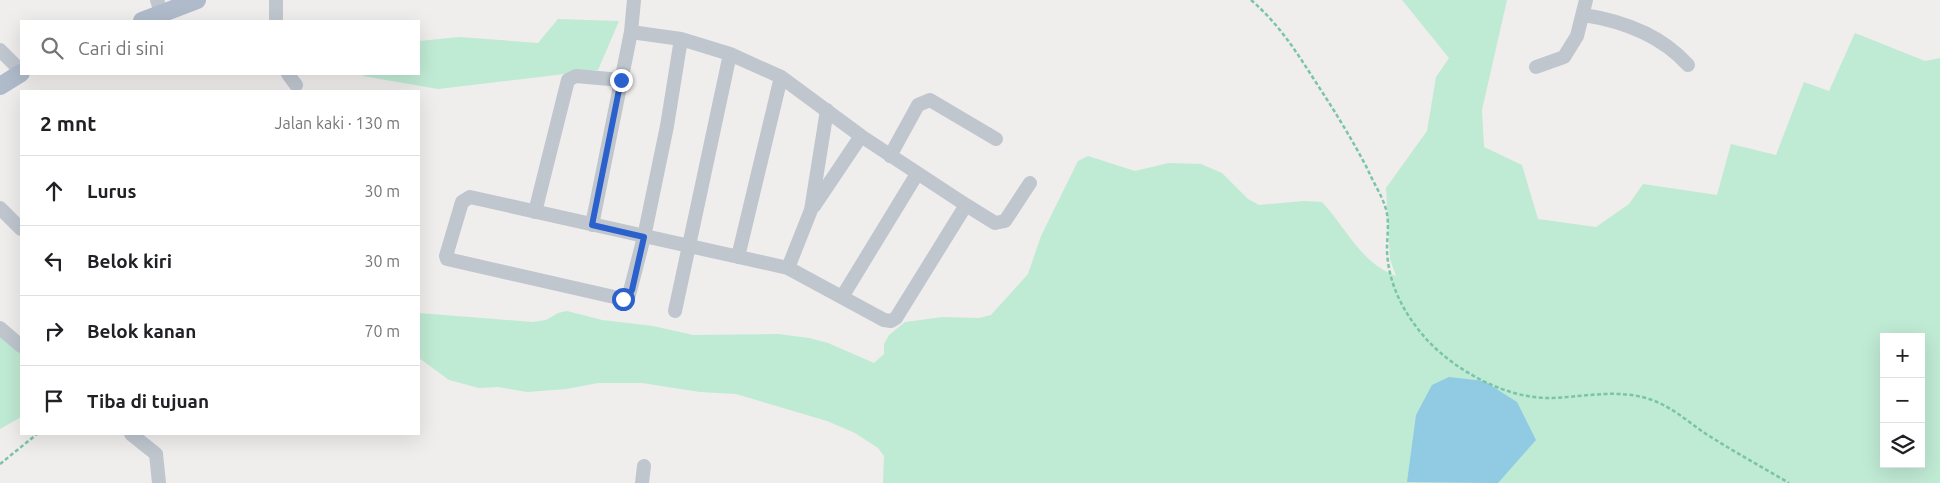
<!DOCTYPE html>
<html lang="id">
<head>
<meta charset="utf-8">
<style>
	body { margin:0; font-family:Ubuntu,sans-serif; background:#f6f6f6; color:#202124 }
	.controls { position:absolute; right:15px; bottom:15px; display:grid; overflow:hidden; border-radius:0px; box-shadow:0 5px 20px #0002 }
	.controls button { width:45px; height:45px; display:grid; place-items:center; padding:0; border:0; border-bottom:1px solid #e0e0e0; background:#fff; color:#202124; font:25px sans-serif }
	.stop { position:absolute; width:15px; height:15px; margin:-11px; border:4px solid #2a61cd; border-radius:50%; background:#fff }
	.stop.end { background:#2a61cd; border-color:#fff; box-shadow:0 1px 5px #0008 }
	.list { margin:0; padding:0; list-style:none }
	h2 { display:flex; justify-content:space-between; align-items:center; height:65px; margin:0; padding:0 20px; font-size:21px }
	h2 small { font-size:16px; font-weight:400; color:#757577 }
	.list li { display:grid; grid-template-columns:32px 1fr auto; gap:15px; align-items:center; box-sizing:border-box; height:70px; padding:0 20px; border-top:1px solid #e0e0e0 }
	.list b { display:block; font-size:19px; white-space:nowrap }
	.list em { font-size:16px; font-style:normal; color:#757577 }
	.icon { flex:none; width:28px; height:28px; fill:none; stroke:currentColor; stroke-width:2; stroke-linecap:round; stroke-linejoin:round }
	.map { position:relative; flex:none; width:1940px; height:483px; overflow:hidden }
	.search { position:absolute; background:#fff; box-shadow:0 5px 20px #0002; left:20px; top:20px; width:400px; height:55px; display:flex; align-items:center; gap:12px; box-sizing:border-box; padding:0 18px; border-radius:0px; color:#757577; font-size:19px }
	.panel { position:absolute; background:#fff; box-shadow:0 5px 20px #0002; left:20px; top:90px; width:400px; height:345px; border-radius:0px }
	.map>svg:first-child { display:block }
</style>
</head>
<body>
<div class="map">
<svg width="1940" height="483" viewBox="0 0 1940 483">
	<rect width="100%" height="100%" fill="#f0eded"/>
	<path fill="#bfead4" fill-rule="evenodd" d="M 1402,0 L 1507,0 L 1482,110 L 1484,147 L 1522,165 L 1538,219 L 1596,227 L 1629,204 L 1643,184 L 1717,195 L 1731,144 L 1776,155 L 1804,82 L 1829,91 L 1855,33 L 1925,61 L 1940,58 L 1940,483 L 883,483 L 884,456 L 878,448 L 855,433 L 827,421 L 736,394 L 700,392 L 642,383 L 598,383 L 566,389 L 527,392 L 498,387 L 479,388 L 449,380 L 419,358 L 419,313 L 532,322 L 546,320 L 558,313 L 567,311 L 602,320 L 653,326 L 693,335 L 778,334 L 809,338 L 828,343 L 874,363 L 884,354 L 884,344 L 889,335 L 905,322 L 943,317 L 979,318 L 991,315 L 1028,274 L 1041,236 L 1078,161 L 1088,156 L 1135,171 L 1169,163 L 1201,164 L 1222,173 L 1248,199 L 1259,205 L 1304,201 L 1322,202 C 1346,228 1361,263 1396,276 L 1390,259 L 1386,188 L 1427,131 L 1436,77 L 1449,58 ZM 1884,337 L 1921,337 L 1921,464 L 1884,464 Z
		M 558,19 L 619,21 L 598,70 L 438,89 L 363,76 L 364,74 L 419,74 L 419,41 L 459,37 L 538,43 Z
		M 0,332 L 21,348 L 21,417 L 0,429 Z"/>
	<path fill="#90cae3" d="M 1449,377 L 1484,381 L 1517,402 L 1536,440 L 1498,483 L 1407,482 L 1416,415 L 1432,385 Z"/>
	<g fill="none" stroke-linecap="round" stroke-linejoin="round">
		<path stroke="#7ac4a7" stroke-width="2.5" stroke-dasharray="4 2.5" stroke-linecap="butt" d="M 1251,0 C 1278,23 1296,51 1315,81 C 1334,110 1352,139 1368,170 C 1373,182 1381,194 1385,206 C 1390,220 1387,235 1387,250 C 1388,285 1405,316 1429,342 C 1457,371 1504,397 1546,398 C 1580,398 1615,388 1649,399 C 1669,405 1686,420 1703,432 C 1731,450 1760,466 1789,483
			M 0,464 L 37,434"/>
		<path stroke="#bfc6ce" stroke-width="14" d="M 157,0 L 161,12
			M 276,0 L 276,21
			M 1584,15 C 1623,21 1661,35 1688,65
			M 631,32 L 681,39 L 730,54 L 781,77 L 861,136 L 966,205 L 896,318 L 891,321 L 884,320 L 788,268 L 470,197 L 462,202 L 446,256 L 447,259 L 623,299 L 629,295 L 644,237 L 667,126 L 681,39
			M 0,50 L 21,71
			M 1536,67 L 1564,57 L 1577,36 L 1586,0
			M 288,74 L 296,85
			M 890,156 L 918,105 L 930,100 L 996,139
			M 966,205 L 995,223 L 1005,221 L 1030,183
			M 814,206 L 861,136
			M 0,208 L 21,229
			M 535,212 L 568,80 L 576,76 L 621,80
			M 592,225 L 631,32 L 634,0
			M 738,257 L 781,77
			M 788,268 L 811,210 L 827,110
			M 842,297 L 917,174
			M 675,311 L 730,54
			M 0,328 L 21,346
			M 131,434 L 156,454 L 159,483
			M 642,483 L 644,466"/>
		<path stroke="#afbaca" stroke-width="18" d="M 142,21 L 197,0
			M 0,86 L 21,73"/>
	</g>
	<g fill="none" stroke-linecap="round" stroke-linejoin="round">
		<path stroke="#2a61cd" stroke-width="6" d="M 621,80 L 592,225 L 644,237 L 632,290 L 629,295 L 623,299"/>
	</g>
</svg>
<div class="controls">
<button>+</button>
<button>−</button>
<button><svg class="icon" aria-label="layers" viewBox="0 0 24 24"><path d="M12 4l9 5-9 5-9-5zM3 14l9 5 9-5"/></svg></button>
</div>
<div class="stop" style="left:623px;top:299px"></div>
<div class="stop end" style="left:621px;top:80px"></div>
<div class="search"><svg class="icon" aria-label="search" viewBox="0 0 24 24"><circle cx="10" cy="10" r="6"/><path d="M15 15l6 6"/></svg>Cari di sini</div>
<section class="panel">
<h2>2 mnt<small>Jalan kaki · 130 m</small></h2>
<ul class="list">
<li><svg class="icon" aria-label="ahead" viewBox="0 0 24 24"><path d="M12 20V5M6 11l6-6 6 6"/></svg><div><b>Lurus</b></div><em>30 m</em></li>
<li><svg class="icon" aria-label="left" viewBox="0 0 24 24"><path d="M17 20v-9H6M10 6l-5 5 5 5"/></svg><div><b>Belok kiri</b></div><em>30 m</em></li>
<li><svg class="icon" aria-label="right" viewBox="0 0 24 24"><path d="M7 20v-9h11M14 6l5 5-5 5"/></svg><div><b>Belok kanan</b></div><em>70 m</em></li>
<li><svg class="icon" aria-label="arrive" viewBox="0 0 24 24"><path d="M6 21V4h12l-3 4 3 4H6"/></svg><div><b>Tiba di tujuan</b></div></li>
</ul>
</section>
</div>
</body>
</html>
